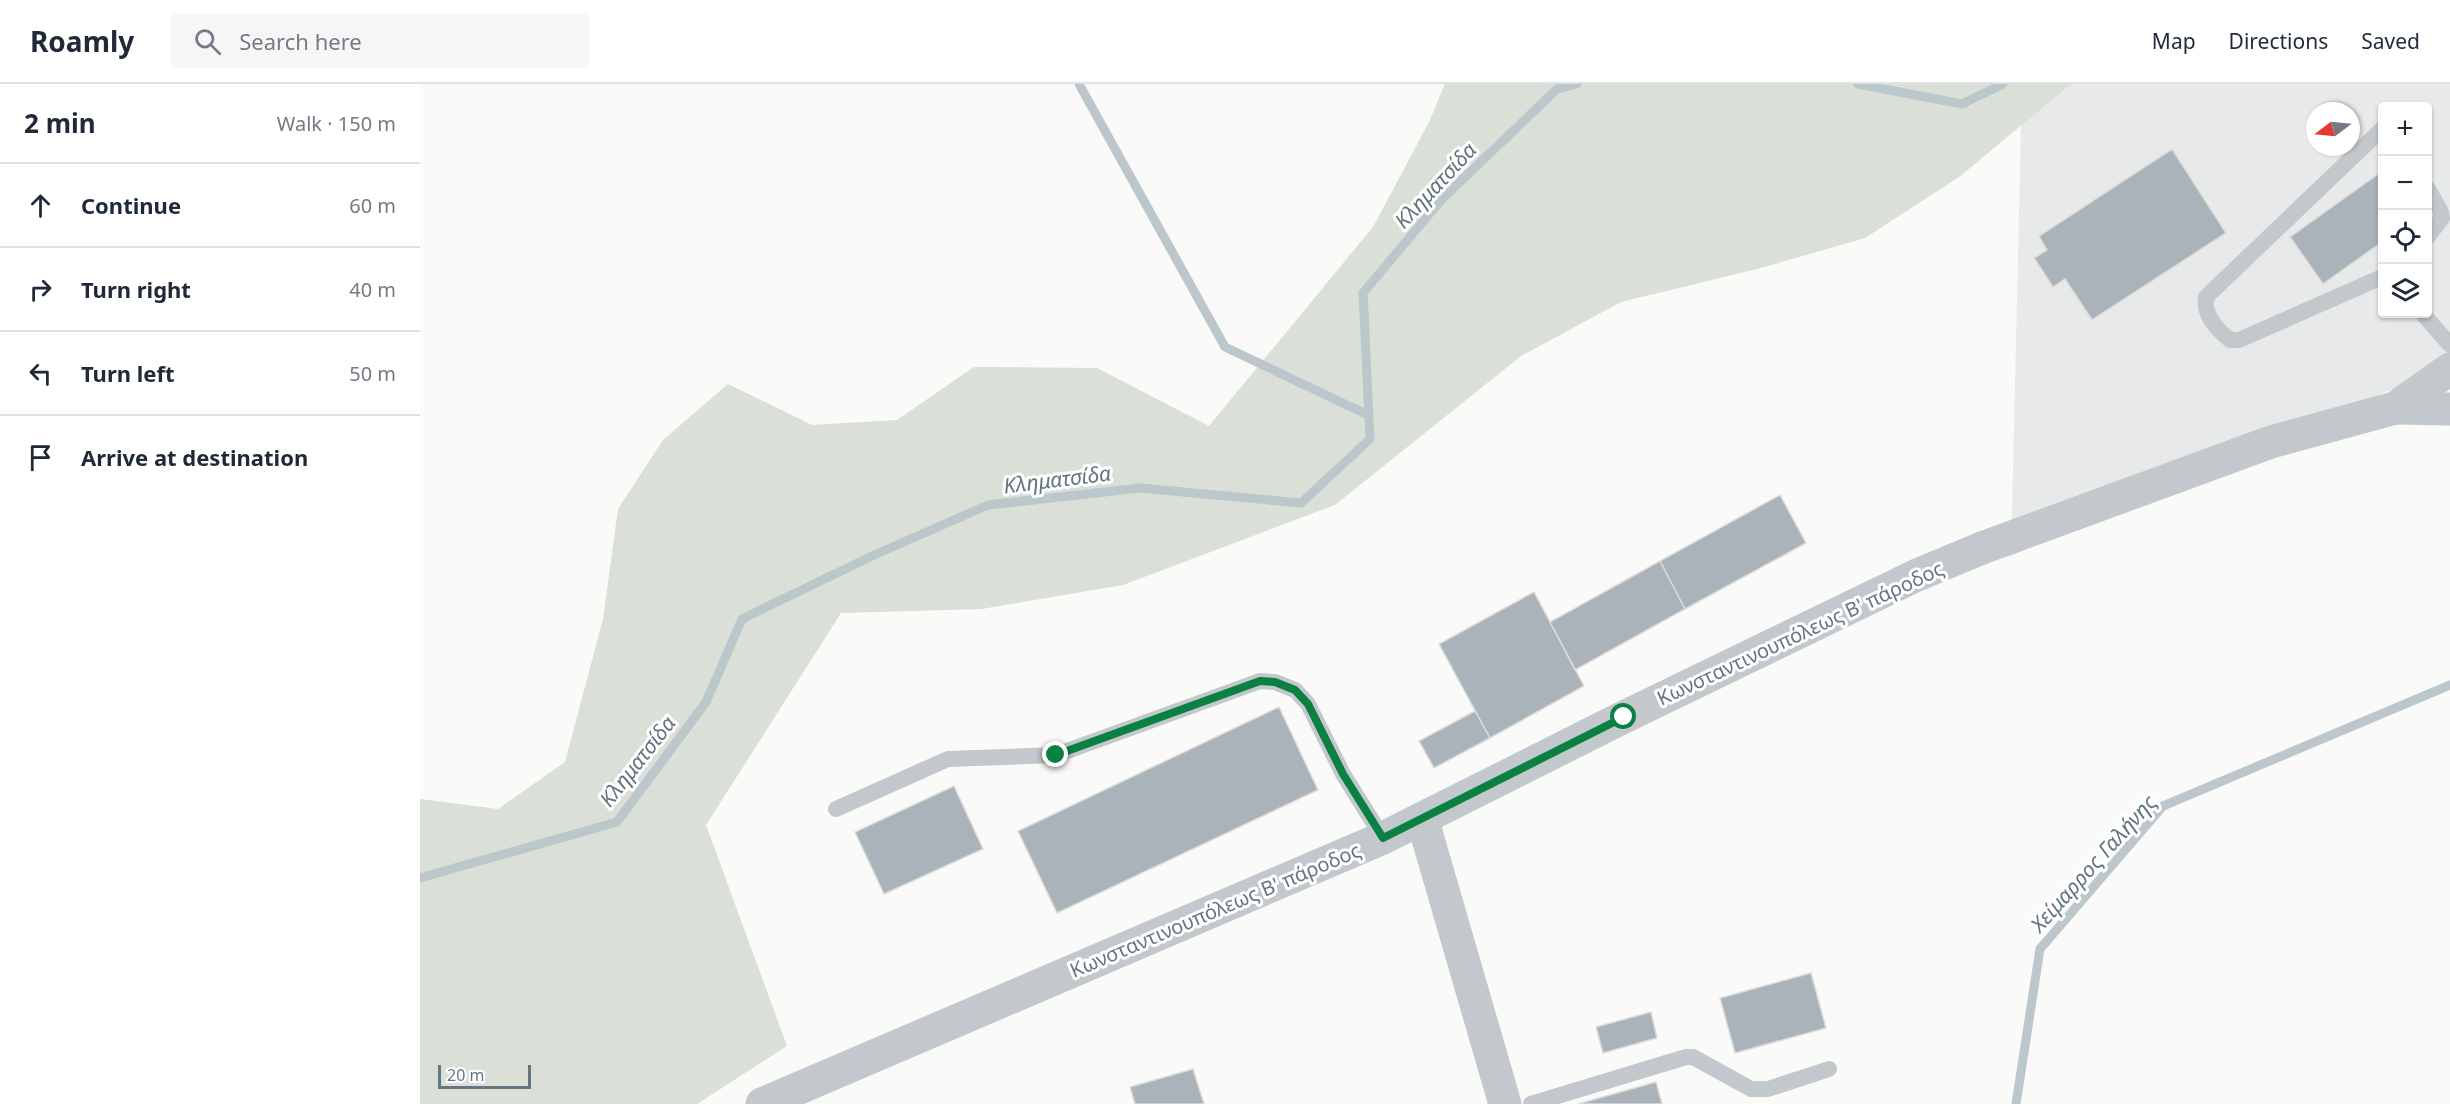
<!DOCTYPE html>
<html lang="en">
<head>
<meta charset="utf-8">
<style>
	body { margin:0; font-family:"Noto Sans",sans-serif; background:#f6f6f7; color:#1f2937 }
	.controls { position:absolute; right:18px; top:18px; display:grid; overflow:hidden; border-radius:6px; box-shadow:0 2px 4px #0004 }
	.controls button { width:54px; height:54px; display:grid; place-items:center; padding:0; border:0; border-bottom:2px solid #e0e1e3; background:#fff; color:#1f2937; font:30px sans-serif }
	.compass { position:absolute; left:1886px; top:18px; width:54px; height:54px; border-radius:50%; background:#fff; box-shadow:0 2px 4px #0004; rotate:254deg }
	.scale { position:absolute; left:18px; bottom:15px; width:93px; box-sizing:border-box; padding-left:6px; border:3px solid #657683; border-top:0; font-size:16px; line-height:21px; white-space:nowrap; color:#657683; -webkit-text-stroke:4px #fff; paint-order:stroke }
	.stop { position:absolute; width:18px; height:18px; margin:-14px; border:4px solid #0b8043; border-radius:50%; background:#fff }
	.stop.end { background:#0b8043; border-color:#fff; box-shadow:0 2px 6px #0008 }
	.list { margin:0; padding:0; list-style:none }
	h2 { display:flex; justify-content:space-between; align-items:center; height:78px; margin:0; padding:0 24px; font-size:26px }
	h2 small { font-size:20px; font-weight:400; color:#747a83 }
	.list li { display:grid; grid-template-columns:39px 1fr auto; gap:18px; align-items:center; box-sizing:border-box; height:84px; padding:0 24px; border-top:2px solid #e0e1e3 }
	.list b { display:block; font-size:22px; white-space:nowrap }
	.list em { font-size:20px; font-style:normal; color:#747a83 }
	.icon { flex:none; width:33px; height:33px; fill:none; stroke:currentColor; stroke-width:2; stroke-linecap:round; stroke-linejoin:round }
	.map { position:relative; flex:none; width:2030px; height:1020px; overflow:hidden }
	header { display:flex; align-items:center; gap:36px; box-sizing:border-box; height:84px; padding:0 30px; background:#fff; border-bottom:2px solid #e0e1e3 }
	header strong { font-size:28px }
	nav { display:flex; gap:33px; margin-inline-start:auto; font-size:21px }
	.search { width:420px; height:54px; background:#f6f6f7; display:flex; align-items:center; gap:15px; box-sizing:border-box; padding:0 21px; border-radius:6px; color:#747a83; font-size:22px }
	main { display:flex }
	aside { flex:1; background:#fff }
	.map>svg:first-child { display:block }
</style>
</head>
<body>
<header>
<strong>Roamly</strong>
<div class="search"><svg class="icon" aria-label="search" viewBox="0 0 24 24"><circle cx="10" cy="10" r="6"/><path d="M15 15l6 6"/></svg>Search here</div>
<nav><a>Map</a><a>Directions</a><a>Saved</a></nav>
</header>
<main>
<aside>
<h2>2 min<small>Walk · 150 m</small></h2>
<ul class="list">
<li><svg class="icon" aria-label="ahead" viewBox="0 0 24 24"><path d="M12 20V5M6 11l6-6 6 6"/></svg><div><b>Continue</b></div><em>60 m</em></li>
<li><svg class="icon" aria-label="right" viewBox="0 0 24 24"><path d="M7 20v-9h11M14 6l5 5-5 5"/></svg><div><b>Turn right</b></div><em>40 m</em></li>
<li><svg class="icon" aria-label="left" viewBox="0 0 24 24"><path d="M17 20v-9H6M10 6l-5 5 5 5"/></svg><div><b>Turn left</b></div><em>50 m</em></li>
<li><svg class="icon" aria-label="arrive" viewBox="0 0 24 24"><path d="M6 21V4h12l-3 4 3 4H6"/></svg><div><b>Arrive at destination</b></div></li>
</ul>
</aside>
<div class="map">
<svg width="2030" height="1020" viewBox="0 0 2030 1020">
	<rect width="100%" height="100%" fill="#fafaf8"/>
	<path fill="#e8e9e9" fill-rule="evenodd" d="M 1602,0 L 2030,0 L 2030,280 L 1591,472 ZM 1962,22 L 2008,22 L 2008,230 L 1962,230 ZM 1895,27 L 1931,27 L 1931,63 L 1895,63 Z"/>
	<path fill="#dadfd7" d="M 1025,0 L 1651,0 L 1539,93 L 1445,154 L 1341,184 L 1201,218 L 1101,272 L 915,421 L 703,501 L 562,525 L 421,529 L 286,741 L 367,962 L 277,1020 L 0,1020 L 0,715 L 78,725 L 145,678 L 183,535 L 198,425 L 243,356 L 308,300 L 392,341 L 477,336 L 554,283 L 677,284 L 789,342 L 953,143 L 1009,38 Z"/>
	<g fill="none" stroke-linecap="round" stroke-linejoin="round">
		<path stroke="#bbc7cb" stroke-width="9" d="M 659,0 L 805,263 L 948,331
			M 1438,0 L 1542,20 L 1583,0
			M 0,794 L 197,738 L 286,618 L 322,535 L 452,472 L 568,421 L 720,404 L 881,419 L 950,355 L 943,209 L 1021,116 L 1137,5 L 1157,0
			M 1596,1020 L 1620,865 L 1743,722 L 2030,601"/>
	</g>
	<path fill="#aab3b9" stroke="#dcdcda" stroke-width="1.5" d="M 1752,65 L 1806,149 L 1672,236 L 1645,195 L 1633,203 L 1614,174 L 1627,166 L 1619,152 Z
		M 1961,88 L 1962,158 L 1903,200 L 1870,153 Z
		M 1360,411 L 1386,459 L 1265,525 L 1240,477 Z
		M 1240,477 L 1265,525 L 1155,586 L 1130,538 Z
		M 1114,508 L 1164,602 L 1070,654 L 1019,560 Z
		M 859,623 L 898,706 L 637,829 L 598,747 Z
		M 1055,627 L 1070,654 L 1014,684 L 999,657 Z
		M 534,702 L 563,765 L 464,810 L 435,748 Z
		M 1391,889 L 1406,944 L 1315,969 L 1300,914 Z
		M 1231,928 L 1237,954 L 1183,969 L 1176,943 Z
		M 773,985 L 784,1020 L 715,1020 L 710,1003 Z
		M 1236,998 L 1242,1020 L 1158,1020 Z"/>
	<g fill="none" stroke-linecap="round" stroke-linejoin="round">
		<path stroke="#c3c8cc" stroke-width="16" d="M 1962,45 L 1786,213 C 1783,231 1796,245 1810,256 L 1819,256 L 1962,193
			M 2008,105 L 2020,126 L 2022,134 L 2008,152
			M 2003,230 L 2030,261
			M 416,725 L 528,675 L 636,671 L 840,597 L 855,598 L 875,606 L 888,620 L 923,690 L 963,754
			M 1111,1020 L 1266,973 L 1273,973 L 1331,1005 L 1348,1005 L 1409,985"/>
		<path stroke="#c3c8cc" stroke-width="33" d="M 1002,734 L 1085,1020
			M 342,1020 L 963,754 L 1204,633 L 1497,491 L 1562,464 L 1851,358 L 1975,324"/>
		<path stroke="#c3c8cc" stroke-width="33" d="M 1975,324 L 2030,285
			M 1975,324 L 2030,325"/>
	</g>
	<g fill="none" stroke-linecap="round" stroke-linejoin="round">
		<path stroke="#0b8043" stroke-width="8" d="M 636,671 L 840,597 L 855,598 L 875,606 L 888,620 L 923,690 L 963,754 L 1204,633"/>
	</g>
	<g text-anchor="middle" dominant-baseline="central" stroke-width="6" stroke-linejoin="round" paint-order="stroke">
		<g font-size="20" fill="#657683" stroke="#fff">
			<text transform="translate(1380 549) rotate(-25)">Κωνσταντινουπόλεως Β' πάροδος</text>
			<text transform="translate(795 826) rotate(-23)">Κωνσταντινουπόλεως Β' πάροδος</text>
		</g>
		<g font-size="21" font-style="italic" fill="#60757c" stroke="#fff">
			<text transform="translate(1015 101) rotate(-47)">Κληματσίδα</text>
			<text transform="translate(637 395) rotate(-7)">Κληματσίδα</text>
			<text transform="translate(217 677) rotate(-52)">Κληματσίδα</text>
			<text transform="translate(1673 779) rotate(-48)">Χείμαρρος Γαλήνης</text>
		</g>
	</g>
</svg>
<div class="controls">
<button>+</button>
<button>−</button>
<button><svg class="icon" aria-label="locate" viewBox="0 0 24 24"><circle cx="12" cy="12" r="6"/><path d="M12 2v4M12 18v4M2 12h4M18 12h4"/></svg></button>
<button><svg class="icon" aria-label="layers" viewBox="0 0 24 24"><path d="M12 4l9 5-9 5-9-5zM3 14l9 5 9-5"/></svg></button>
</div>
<svg class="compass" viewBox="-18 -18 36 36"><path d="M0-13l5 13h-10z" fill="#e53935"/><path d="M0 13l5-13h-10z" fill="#747a83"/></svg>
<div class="scale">20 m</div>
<div class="stop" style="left:1204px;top:633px"></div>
<div class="stop end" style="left:636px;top:671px"></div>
</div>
</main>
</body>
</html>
